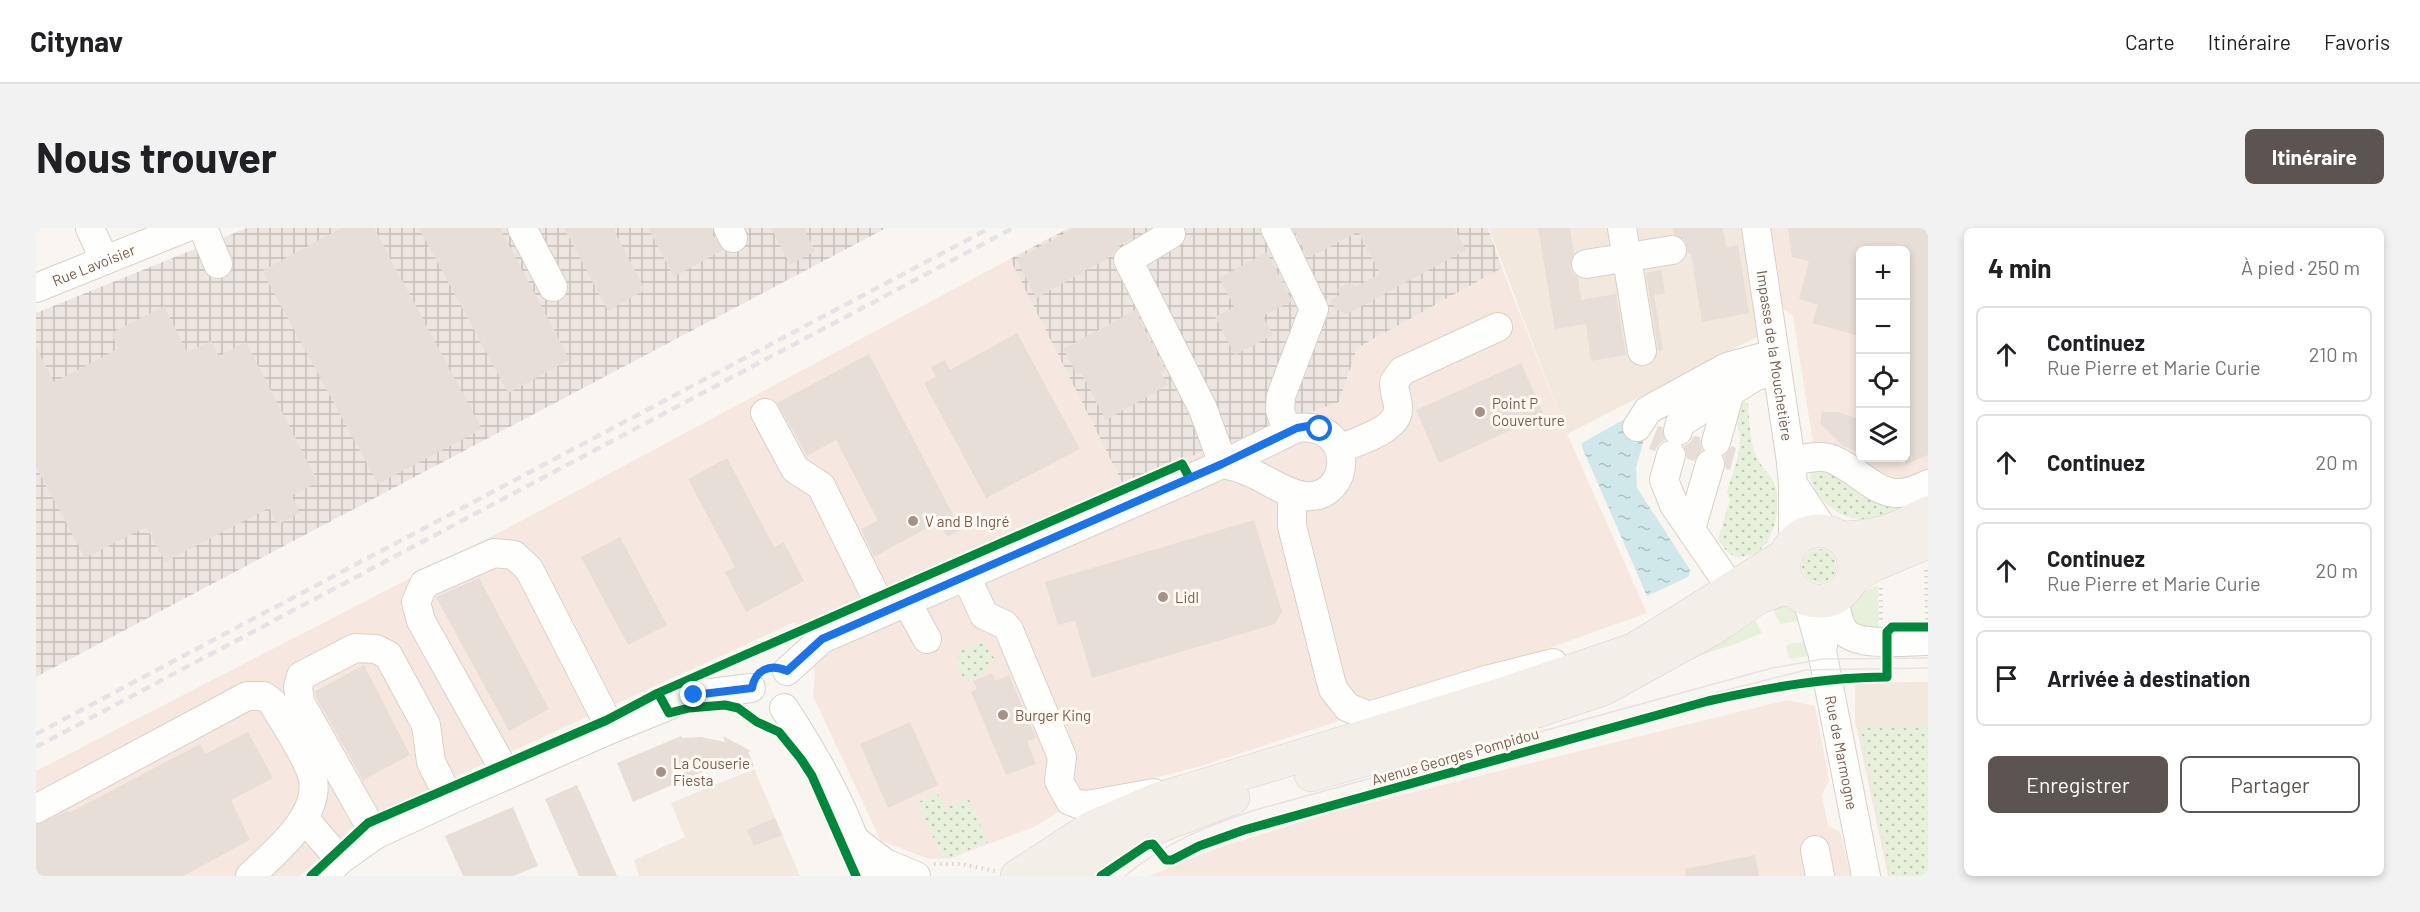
<!DOCTYPE html>
<html lang="fr">
<head>
<meta charset="utf-8">
<style>
	body { margin:0; font-family:Barlow,sans-serif; background:#f2f2f2; color:#202124 }
	.controls { position:absolute; right:18px; top:18px; display:grid; overflow:hidden; border-radius:9px; box-shadow:0 3px 9px #0003 }
	.controls button { width:54px; height:54px; display:grid; place-items:center; padding:0; border:0; border-bottom:2px solid #e0e0e0; background:#fff; color:#202124; font:30px sans-serif }
	.stop { position:absolute; width:18px; height:18px; margin:-14px; border:4px solid #1a73e8; border-radius:50%; background:#fff }
	.stop.end { background:#1a73e8; border-color:#fff; box-shadow:0 2px 6px #0008 }
	.list { margin:0; padding:0; list-style:none }
	h2 { display:flex; justify-content:space-between; align-items:center; height:78px; margin:0; padding:0 24px; font-size:26px }
	h2 small { font-size:20px; font-weight:400; color:#757577 }
	.list li { display:grid; grid-template-columns:39px 1fr auto; gap:18px; align-items:center; box-sizing:border-box; height:96px; margin:0 12px 12px; padding:0 12px; border:2px solid #e0e0e0; border-radius:9px }
	.list b { display:block; font-size:22px; white-space:nowrap }
	.list p { margin:0; font-size:20px; white-space:nowrap; color:#757577 }
	.list em { font-size:20px; font-style:normal; color:#757577 }
	.actions { display:flex; gap:12px; padding:18px 24px }
	.actions a { flex:1; padding:14px 0; border:2px solid #5c5450; border-radius:9px; text-align:center; font-size:21px; color:#5c5450 }
	.actions .main { background:#5c5450; color:#fff }
	.icon { flex:none; width:33px; height:33px; fill:none; stroke:currentColor; stroke-width:2; stroke-linecap:round; stroke-linejoin:round }
	.map { position:relative; flex:none; width:1892px; height:648px; overflow:hidden; border-radius:9px }
	header { display:flex; align-items:center; gap:36px; box-sizing:border-box; height:84px; padding:0 30px; background:#fff; border-bottom:2px solid #e0e0e0 }
	header strong { font-size:28px }
	nav { display:flex; gap:33px; margin-inline-start:auto; font-size:21px }
	.intro { display:flex; align-items:center; justify-content:space-between; box-sizing:border-box; height:144px; padding:0 36px }
	h1 { margin:0; font-size:42px }
	.button { padding:15px 27px; border-radius:9px; background:#5c5450; color:#fff; font-size:21px; font-weight:700 }
	main { display:flex; gap:36px; padding:0 36px }
	aside { flex:1; background:#fff; border-radius:9px; box-shadow:0 3px 9px #0003 }
	.map>svg:first-child { display:block }
</style>
</head>
<body>
<header>
<strong>Citynav</strong>
<nav><a>Carte</a><a>Itinéraire</a><a>Favoris</a></nav>
</header>
<div class="intro"><h1>Nous trouver</h1><a class="button">Itinéraire</a></div>
<main>
<div class="map">
<svg width="1892" height="648" viewBox="0 0 1892 648">
	<defs>
		<pattern id="industrial-grid" width="8" height="8" patternUnits="userSpaceOnUse" patternTransform="scale(1.5)"><rect width="8" height="8" fill="#ede5e0"/><path d="M0 4h8M4 0v8" fill="none" stroke="#c5bdb8"/></pattern>
		<pattern id="grass-dots" width="8" height="8" patternUnits="userSpaceOnUse" patternTransform="scale(1.5)"><rect width="8" height="8" fill="#e7f0db"/><path d="M2 2h.1M6 6h.1" fill="none" stroke="#c0c6b4" stroke-width="1.8" stroke-linecap="round"/></pattern>
		<pattern id="water-ripples" width="26" height="14" patternUnits="userSpaceOnUse" patternTransform="scale(1.5)"><rect width="26" height="14" fill="#d0e8ea"/><path d="M2 4q2-2 4 0t4 0M15 11q2-2 4 0t4 0" fill="none" stroke="#aebfc0"/></pattern>
	</defs>
	<rect width="100%" height="100%" fill="#f9f5f0"/>
	<path fill="#f2e8de" d="M 1453,0 L 1707,0 L 1727,106 L 1531,206 Z
		M 1892,454 L 1892,648 L 1852,648 L 1819,492 L 1819,455 Z
		M 718,541 L 764,648 L 603,648 L 598,632 L 649,609 L 635,575 Z"/>
	<path fill="#f6e8e1" fill-rule="evenodd" d="M 1732,0 L 1892,0 L 1892,249 L 1873,259 L 1777,215 L 1757,88 L 1746,80 ZM 1824,22 L 1870,22 L 1870,230 L 1824,230 Z
		M 974,31 L 1086,254 L 1303,174 L 1321,120 L 1466,40 L 1531,206 L 1611,385 L 1390,464 L 1166,538 L 1050,567 L 998,599 L 915,630 L 893,631 L 845,613 L 777,468 L 779,442 L 759,394 L 325,592 L 264,648 L 0,648 L 0,543 L 483,294 Z
		M 1751,472 L 1779,478 L 1793,553 L 1786,567 L 1792,598 L 1804,604 L 1815,648 L 1113,648 L 1176,622 L 1296,584 Z"/>
	<path fill="url(#industrial-grid)" d="M 211,0 L 850,0 L 0,449 L 0,85 Z
		M 1033,0 L 1452,0 L 1466,40 L 1321,120 L 1303,174 L 1086,254 L 974,31 Z"/>
	<path fill="url(#grass-dots)" d="M 1707,173 L 1712,175 C 1713,193 1714,209 1719,226 C 1723,238 1735,246 1739,257 C 1746,281 1738,327 1706,329 C 1693,330 1688,320 1682,311 L 1694,272 L 1691,265 C 1695,248 1704,228 1704,212 C 1704,200 1698,191 1698,178 Z
		M 1787,240 L 1872,278 C 1862,282 1852,288 1842,290 C 1814,298 1778,276 1774,247 L 1778,241 Z
		M1766 338a17 17 0 1 1 34 0a17 17 0 1 1-34 0Z
		M 943,415 L 949,416 L 960,433 L 950,438 L 951,444 L 929,454 L 921,436 L 923,424 Z
		M 1824,498 L 1892,498 L 1892,648 L 1854,648 Z
		M 902,566 L 909,580 L 933,571 L 952,614 L 915,629 L 905,627 L 882,574 Z"/>
	<path fill="#e7f0db" d="M 1842,357 L 1843,408 L 1822,407 L 1809,380 L 1816,369 Z
		M 1733,374 C 1754,374 1756,374 1768,392 L 1744,396 Z
		M 1714,384 L 1726,405 L 1702,415 L 1656,430 Z
		M 1768,414 L 1774,417 L 1776,427 L 1753,431 L 1750,418 L 1756,415 Z"/>
	<path fill="url(#water-ripples)" d="M 1594,188 L 1608,211 L 1600,240 L 1601,260 L 1655,343 L 1652,349 L 1611,368 L 1546,219 L 1546,215 Z"/>
	<path fill="#e6ded7" d="M 305,0 L 338,0 L 446,201 L 342,256 L 226,43 Z
		M 383,0 L 464,0 L 534,132 L 472,165 Z
		M 528,0 L 577,0 L 609,62 L 572,83 Z
		M 612,0 L 676,0 L 677,7 L 687,22 L 638,49 Z
		M 735,0 L 768,0 L 779,23 L 754,37 Z
		M 1039,0 L 1094,0 L 1098,9 L 1083,18 L 1076,28 L 1000,70 L 980,31 Z
		M 1257,0 L 1418,0 L 1430,22 L 1311,86 L 1300,82 L 1294,72 L 1304,67 L 1301,61 L 1316,54 L 1319,59 L 1344,46 L 1322,4 L 1272,30 Z
		M 1502,0 L 1534,0 L 1538,25 L 1534,38 L 1537,46 L 1542,50 L 1545,72 L 1580,66 L 1590,127 L 1555,133 L 1550,96 L 1519,101 Z
		M 1637,0 L 1687,0 L 1690,19 L 1702,17 L 1713,85 L 1666,94 L 1655,25 L 1652,25 L 1649,12 L 1638,6 Z
		M 1752,0 L 1892,0 L 1892,227 L 1869,237 L 1869,22 L 1824,22 L 1824,108 L 1776,95 L 1782,77 L 1763,71 L 1773,33 L 1756,29 Z
		M 1231,24 L 1256,73 L 1227,88 L 1237,107 L 1199,127 L 1179,89 L 1198,79 L 1183,50 Z
		M 1625,42 L 1629,65 L 1618,67 L 1627,122 L 1622,123 L 1610,45 Z
		M 128,78 L 151,124 L 175,113 L 183,128 L 210,114 L 282,254 L 256,268 L 264,285 L 242,297 L 233,280 L 129,334 L 110,299 L 49,330 L 0,239 L 0,119 L 18,154 L 82,121 L 75,105 Z
		M 1099,82 L 1129,142 L 1125,144 L 1132,157 L 1070,192 L 1045,145 L 1042,147 L 1027,121 Z
		M 981,105 L 1044,221 L 950,270 L 888,155 L 900,149 L 895,139 L 909,132 L 914,142 Z
		M 833,126 L 925,302 L 911,309 L 902,294 L 838,329 L 825,301 L 842,293 L 800,212 L 771,228 L 741,175 Z
		M 1485,135 L 1508,187 L 1403,235 L 1380,182 Z
		M 1786,184 L 1801,184 L 1824,191 L 1824,225 L 1807,218 L 1784,195 Z
		M 1622,198 L 1626,199 L 1629,212 L 1623,216 L 1619,223 L 1613,221 Z
		M 1658,208 L 1664,209 L 1666,222 L 1658,233 L 1651,231 L 1648,218 L 1654,214 Z
		M 1696,218 L 1700,220 L 1694,242 L 1690,241 L 1688,228 Z
		M 691,230 L 738,319 L 748,314 L 768,353 L 710,384 L 689,344 L 699,339 L 652,251 Z
		M 1218,292 L 1246,384 L 1239,396 L 1056,450 L 1039,392 L 1022,397 L 1009,354 Z
		M 584,309 L 631,397 L 592,417 L 545,329 Z
		M 443,350 L 513,481 L 473,503 L 400,369 Z
		M 328,437 L 374,527 L 327,552 L 280,469 L 279,463 Z
		M 956,445 L 959,453 L 973,447 L 1000,510 L 991,513 L 1000,536 L 970,547 L 935,464 L 941,461 L 937,453 Z
		M 874,494 L 902,557 L 852,580 L 824,516 Z
		M 212,504 L 237,550 L 195,572 L 214,612 L 147,648 L 0,648 L 0,597 L 32,583 L 33,585 L 164,516 L 169,526 Z
		M 645,508 L 646,510 L 665,509 L 689,514 L 687,508 L 715,523 L 712,524 L 718,538 L 702,545 L 696,531 L 597,574 L 581,535 Z
		M 541,557 L 557,593 L 581,648 L 543,648 L 509,571 Z
		M 477,579 L 502,638 L 477,648 L 427,648 L 409,608 Z
		M 739,590 L 746,607 L 718,618 L 711,602 Z
		M 1719,627 L 1723,648 L 1650,648 L 1649,641 Z"/>
	<g fill="none" stroke-linecap="round" stroke-linejoin="round">
		<defs>
			<g id="minor">
				<path d="M 54,0 L 68,31"/>
				<path d="M 167,0 L 182,36"/>
				<path d="M 486,0 L 517,59"/>
				<path d="M 692,0 L 697,10"/>
				<path d="M 1131,0 L 1135,6 L 1092,32 L 1167,181 L 1187,236"/>
				<path d="M 1239,0 L 1278,81 L 1245,168 L 1244,182 L 1251,204"/>
				<path d="M 1586,0 L 1606,123"/>
				<path id="s1" d="M 1720,0 L 1755,234 L 1757,256 L 1757,315"/>
				<path d="M 1550,36 L 1636,22"/>
				<path id="s2" d="M 0,60 L 149,0"/>
				<path d="M 729,185 L 759,241 L 785,258 L 847,383"/>
				<path d="M 1601,199 L 1612,182 L 1691,139 L 1738,126"/>
				<path d="M 1642,203 L 1644,195 L 1720,148 L 1740,144"/>
				<path d="M 1680,214 L 1694,164"/>
				<path d="M 1303,221 C 1321,213 1365,202 1362,178 C 1361,170 1358,163 1358,154 L 1366,143 L 1462,99"/>
				<path d="M 1635,227 L 1628,252 L 1638,277 L 1695,360"/>
				<path d="M 1755,234 C 1767,231 1783,226 1796,231 C 1835,248 1845,281 1892,256"/>
				<path d="M 1757,256 L 1789,304"/>
				<path d="M 1256,265 L 1256,298 L 1294,450 L 1297,461 L 1311,479 L 1333,488 L 1450,452 L 1517,435"/>
				<path d="M 1655,301 L 1674,236"/>
				<path d="M 929,346 L 948,387 L 969,397 L 973,402 L 1026,529 L 1023,553 L 1034,573 L 1042,576 L 1051,577 L 1118,565"/>
				<path id="s3" d="M 1799,368 L 1793,386 L 1786,423 L 1830,648"/>
				<path d="M 1799,368 C 1800,380 1801,394 1809,404 C 1823,419 1872,413 1892,413"/>
				<path d="M 1771,371 L 1784,418"/>
				<path d="M 870,373 L 891,411"/>
				<path d="M 751,443 L 786,411 L 1187,236 L 1261,200 C 1320,193 1317,272 1269,268 C 1249,266 1231,251 1213,244 C 1205,240 1195,238 1187,236"/>
				<path d="M 748,480 C 781,530 815,590 830,648"/>
				<path d="M 471,547 L 385,393 L 380,374 L 388,356 L 458,325 L 478,327 L 493,341 L 575,501"/>
				<path d="M 0,581 L 211,468 L 228,468 L 236,474 C 247,493 273,531 277,551 C 284,589 238,625 214,648"/>
				<path d="M 268,590 L 304,632"/>
				<path d="M 339,607 L 264,474 L 262,459 L 265,448 L 319,420 L 340,421 L 352,427 L 390,497 L 395,534 L 414,572"/>
				<path d="M 819,612 L 849,635 L 880,648"/>
				<path d="M 1779,622 L 1784,648"/>
				<path d="M 288,648 L 304,632 L 339,607 L 421,569 L 575,501 L 659,467 L 715,460"/>
			</g>
			<path id="major" d="M1748 338a35 35 0 1 1 70 0a35 35 0 1 1-70 0Z
				M 1804,310 C 1843,309 1858,302 1892,285
				M 1815,351 L 1837,337 L 1892,314
				M 1275,547 L 1498,484 L 1567,461 L 1676,401 L 1723,369 L 1743,362 L 1757,361
				M 981,648 L 1055,600 L 1120,572 L 1467,466 L 1599,421 L 1751,326
				M 1027,648 L 1100,607 L 1197,570"/>
		</defs>
		<use href="#minor" stroke="#d7d1cb" stroke-width="30"/>
		<use href="#major" stroke="#dad1cc" stroke-width="34"/>
		<path stroke="#dcd5d0" stroke-width="4" stroke-dasharray="1.5 4.5" stroke-linecap="butt" d="M 1890,342 L 1891,392
			M 1845,360 L 1845,392
			M 898,636 L 925,636 L 959,643"/>
		<use href="#minor" stroke="#fefefd" stroke-width="28"/>
		<use href="#major" stroke="#f3eee8" stroke-width="33"/>
		<path stroke="#e6e3e7" stroke-width="1.5" d="M 1679,465 L 1770,442 L 1892,440
			M 1089,648 C 1128,615 1171,598 1219,582 L 1736,440 L 1787,431 L 1892,430"/>
		<path stroke="#e6e3e7" stroke-width="4.5" stroke-dasharray="9 6" stroke-linecap="butt" d="M 0,506 L 954,0
			M 0,519 L 977,0"/>
		<defs>
			<path id="cycleway" d="M 622,465 L 633,485 L 653,480 L 689,477 L 702,480 L 721,494 L 743,504 L 765,531 L 776,548 L 820,648
				M 275,648 L 332,595 L 571,492 L 622,465 L 1146,236 L 1153,249
				M 1065,648 L 1111,617 L 1117,616 L 1130,632 L 1136,632 L 1163,618 L 1208,602 L 1672,473 C 1731,460 1790,449 1851,449 L 1851,404 L 1856,399 L 1892,399"/>
		</defs>
		<use href="#cycleway" stroke="#fffaf3" stroke-width="13"/>
		<use href="#cycleway" stroke="#00873e" stroke-width="9"/>
	</g>
	<g fill="none" stroke-linecap="round" stroke-linejoin="round">
		<path stroke="#1a73e8" stroke-width="8" d="M 658,467 L 716,460 C 719,442 734,435 751,443 L 786,411 L 1186,236 L 1261,200 L 1272,198 L 1284,201"/>
	</g>
	<g fill="#a69286" stroke="#fffaf3" stroke-width="2">
		<circle cx="1444" cy="184" r="6"/>
		<circle cx="877" cy="293" r="6"/>
		<circle cx="1127" cy="369" r="6"/>
		<circle cx="967" cy="487" r="6"/>
		<circle cx="625" cy="544" r="6"/>
	</g>
	<g text-anchor="middle" dominant-baseline="central" stroke-width="6" stroke-linejoin="round" paint-order="stroke">
		<g font-size="15" fill="#7a5c4d" stroke="#fffaf3">
			<text stroke="none"><textPath href="#s2" startOffset="62">Rue Lavoisier</textPath></text>
			<text stroke="none"><textPath href="#s1" startOffset="129">Impasse de la Mouchetière</textPath></text>
			<text stroke="none"><textPath href="#s3" startOffset="160">Rue de Marmogne</textPath></text>
			<text transform="translate(1419 528) rotate(-16)">Avenue Georges Pompidou</text>
		</g>
		<g font-size="15" fill="#7a5c4d" stroke="#fffaf3" text-anchor="start">
			<text x="1456" y="175">Point P<tspan x="1456" dy="17">Couverture</tspan></text>
			<text x="889" y="293">V and B Ingré</text>
			<text x="1139" y="369">Lidl</text>
			<text x="979" y="487">Burger King</text>
			<text x="637" y="535">La Couserie<tspan x="637" dy="17">Fiesta</tspan></text>
		</g>
	</g>
</svg>
<div class="controls">
<button>+</button>
<button>−</button>
<button><svg class="icon" aria-label="locate" viewBox="0 0 24 24"><circle cx="12" cy="12" r="6"/><path d="M12 2v4M12 18v4M2 12h4M18 12h4"/></svg></button>
<button><svg class="icon" aria-label="layers" viewBox="0 0 24 24"><path d="M12 4l9 5-9 5-9-5zM3 14l9 5 9-5"/></svg></button>
</div>
<div class="stop" style="left:1284px;top:201px"></div>
<div class="stop end" style="left:658px;top:467px"></div>
</div>
<aside>
<h2>4 min<small>À pied · 250 m</small></h2>
<ul class="list">
<li><svg class="icon" aria-label="ahead" viewBox="0 0 24 24"><path d="M12 20V5M6 11l6-6 6 6"/></svg><div><b>Continuez</b><p>Rue Pierre et Marie Curie</p></div><em>210 m</em></li>
<li><svg class="icon" aria-label="ahead" viewBox="0 0 24 24"><path d="M12 20V5M6 11l6-6 6 6"/></svg><div><b>Continuez</b></div><em>20 m</em></li>
<li><svg class="icon" aria-label="ahead" viewBox="0 0 24 24"><path d="M12 20V5M6 11l6-6 6 6"/></svg><div><b>Continuez</b><p>Rue Pierre et Marie Curie</p></div><em>20 m</em></li>
<li><svg class="icon" aria-label="arrive" viewBox="0 0 24 24"><path d="M6 21V4h12l-3 4 3 4H6"/></svg><div><b>Arrivée à destination</b></div></li>
</ul>
<div class="actions"><a class="main">Enregistrer</a><a>Partager</a></div>
</aside>
</main>
</body>
</html>
